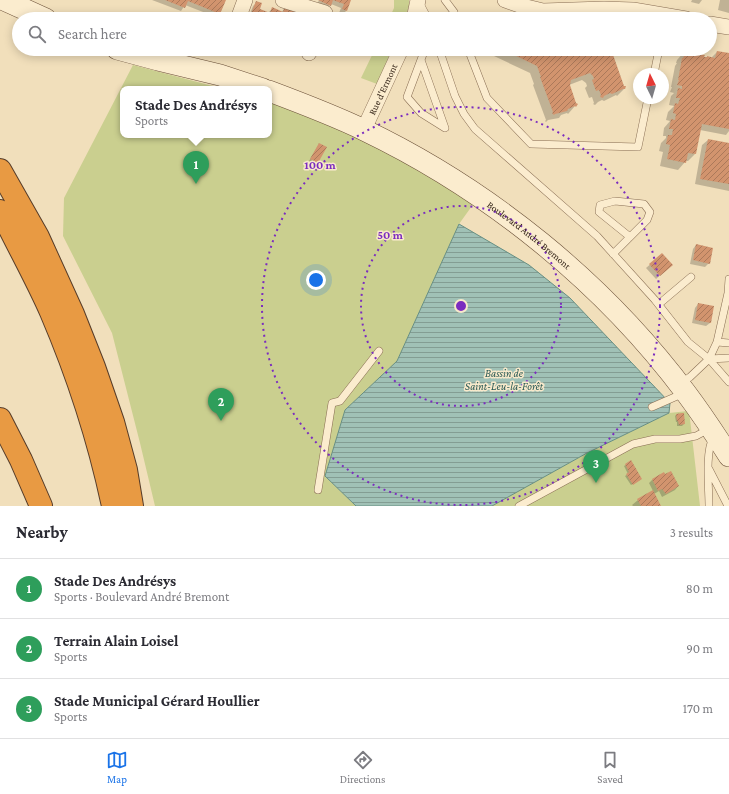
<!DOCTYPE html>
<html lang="en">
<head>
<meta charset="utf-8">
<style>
	body { margin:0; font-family:"Crimson Pro",serif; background:#f2f2f3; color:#2b2b33 }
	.compass { position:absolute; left:633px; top:68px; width:36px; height:36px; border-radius:50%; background:#fff; box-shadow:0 2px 10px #0003; rotate:355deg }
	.you { position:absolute; left:316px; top:280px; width:14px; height:14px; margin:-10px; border:3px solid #fff; border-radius:50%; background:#1a73e8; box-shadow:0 0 0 6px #1a73e833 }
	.badge { display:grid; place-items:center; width:26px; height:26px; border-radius:50%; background:#1a73e8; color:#fff; font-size:13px; font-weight:700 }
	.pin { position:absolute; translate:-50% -33px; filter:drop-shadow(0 1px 2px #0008) }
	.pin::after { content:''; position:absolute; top:21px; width:14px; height:12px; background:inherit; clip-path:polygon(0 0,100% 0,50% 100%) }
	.popup { position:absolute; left:120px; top:86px; width:152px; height:52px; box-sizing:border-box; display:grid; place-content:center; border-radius:8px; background:#fff; filter:drop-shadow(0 1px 3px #0005); font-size:13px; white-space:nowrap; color:#7c7c81 }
	.popup b { font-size:15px; color:#2b2b33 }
	.popup::after { content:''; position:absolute; left:50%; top:100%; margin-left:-8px; border:8px solid transparent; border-top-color:#fff }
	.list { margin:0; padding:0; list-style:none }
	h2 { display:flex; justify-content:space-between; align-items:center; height:52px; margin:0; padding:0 16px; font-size:17px }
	h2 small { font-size:13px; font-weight:400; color:#7c7c81 }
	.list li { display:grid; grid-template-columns:26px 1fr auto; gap:12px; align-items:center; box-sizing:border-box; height:60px; padding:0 16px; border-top:1px solid #e1e1e2 }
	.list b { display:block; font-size:15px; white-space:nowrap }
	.list p { margin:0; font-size:13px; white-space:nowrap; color:#7c7c81 }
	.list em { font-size:13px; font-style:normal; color:#7c7c81 }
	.icon { flex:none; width:22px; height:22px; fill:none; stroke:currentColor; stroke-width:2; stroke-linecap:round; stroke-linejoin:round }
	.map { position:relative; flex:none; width:729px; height:506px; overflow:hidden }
	.search { position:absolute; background:#fff; box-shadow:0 2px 10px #0003; left:12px; right:12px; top:12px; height:44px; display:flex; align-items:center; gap:10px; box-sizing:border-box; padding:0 14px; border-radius:22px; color:#7c7c81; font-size:15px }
	.sheet { height:232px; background:#fff }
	nav { display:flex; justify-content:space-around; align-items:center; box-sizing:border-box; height:56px; border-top:1px solid #e1e1e2; background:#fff; font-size:11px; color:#7c7c81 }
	nav a { display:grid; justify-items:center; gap:2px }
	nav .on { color:#1a73e8 }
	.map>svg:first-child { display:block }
</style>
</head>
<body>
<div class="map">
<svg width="729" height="506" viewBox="0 0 729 506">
	<defs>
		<pattern id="water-rules" width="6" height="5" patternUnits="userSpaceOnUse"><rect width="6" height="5" fill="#a0c1b6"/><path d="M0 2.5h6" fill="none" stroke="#839d93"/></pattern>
		<pattern id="building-hatch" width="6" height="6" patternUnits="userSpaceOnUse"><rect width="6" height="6" fill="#d2946e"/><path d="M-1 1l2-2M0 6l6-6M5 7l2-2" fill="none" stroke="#ab795a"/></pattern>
	</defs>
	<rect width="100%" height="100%" fill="#f1dfbb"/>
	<path fill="#cacf8f" d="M 394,0 L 409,0 L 409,7 L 404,19 L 389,19 L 394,8 Z
		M 375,49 L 392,49 L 377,84 L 361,78 Z
		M 133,65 L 224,89 L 123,89 L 123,135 L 269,135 L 269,101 L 362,138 L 477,199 L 459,224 L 397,361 L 345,410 L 325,476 L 356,506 L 155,506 L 140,443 L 112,333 L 63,236 L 64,198 Z
		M 688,411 L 690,419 L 700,506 L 492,506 L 587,453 L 669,413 Z"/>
	<path fill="url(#water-rules)" stroke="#678f83" d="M 459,224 L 529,265 L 570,298 L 670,403 L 669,413 L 587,453 L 492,506 L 356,506 L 325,476 L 345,410 L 397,361 Z"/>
	<path fill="#0003" d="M 152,0 L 225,0 L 220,14 L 216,17 L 185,5 L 181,11 Z
		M 319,0 L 350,0 L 346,11 L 343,14 L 339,13 L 341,8 L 331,4 L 327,8 L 317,5 Z
		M 692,0 L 702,0 L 699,4 L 691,2 Z
		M 720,0 L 729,0 L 729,13 L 718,10 Z
		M 256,3 L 258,10 L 268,13 L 272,9 L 282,12 L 285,7 L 293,16 L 298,19 L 248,19 L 253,6 Z
		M 479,49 L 552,49 L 557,57 L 575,51 L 574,49 L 610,49 L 624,89 L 617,96 L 616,95 L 604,101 L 602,100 L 598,102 L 595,105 L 593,104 L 594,103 L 592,97 L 589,98 L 585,88 L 587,86 L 586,83 L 582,80 L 569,85 L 576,105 L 575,106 L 568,114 L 567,113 L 561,115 L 559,118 L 548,120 L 546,122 L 545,121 L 546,120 L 533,85 L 534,84 L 530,73 Z
		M 684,52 L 691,55 L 703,58 L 711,58 L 717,52 L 729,54 L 729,131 L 726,135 L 700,130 L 695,154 L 688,161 L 686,161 L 685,162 L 678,170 L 660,166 L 663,152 L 659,151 L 661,143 L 666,138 L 666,136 L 663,136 L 664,128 L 670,121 L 666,120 L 668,112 L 674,106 L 669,105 L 671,96 L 674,93 L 670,92 L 672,87 L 671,87 L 675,66 L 677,63 L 676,63 L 677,60 Z
		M 708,140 L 729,144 L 729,191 L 695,184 L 702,145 Z
		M 319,144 L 317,162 L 316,164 L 309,161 Z
		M 696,245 L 709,263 L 705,267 L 690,264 L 693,249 Z
		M 662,254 L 668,268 L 656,279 L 646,268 Z
		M 698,304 L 710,323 L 706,326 L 692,323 L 695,308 Z
		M 676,415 L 684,424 L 682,426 L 677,426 L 677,422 L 676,422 L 675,416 Z
		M 631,462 L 640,480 L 631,485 L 625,476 L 628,474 L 624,466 Z
		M 664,473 L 678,486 L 675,490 L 662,497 L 659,491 L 654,494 L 660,506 L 633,506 L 632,505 L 638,500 L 653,491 L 649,483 L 652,480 Z"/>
	<path fill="url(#building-hatch)" d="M 165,0 L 226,0 L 220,14 L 188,1 L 185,8 Z
		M 318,0 L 351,0 L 347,11 L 342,9 L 344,4 L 338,2 L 333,0 L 331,6 Z
		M 256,1 L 262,3 L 260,9 L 270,13 L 272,7 L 283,12 L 285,6 L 296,10 L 294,16 L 300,18 L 299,19 L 249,19 Z
		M 502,49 L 554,49 L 556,50 L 558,56 L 579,49 L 611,49 L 624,86 L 626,86 L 625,89 L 623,89 L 612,94 L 610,93 L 604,96 L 603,98 L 600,97 L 601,95 L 599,90 L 596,91 L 592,80 L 594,79 L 593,76 L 590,73 L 571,80 L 570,85 L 576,103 L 578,104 L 576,107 L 575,106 L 568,109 L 567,111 L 555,114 L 554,115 L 552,113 L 553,112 L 540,77 L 541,77 L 537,66 Z
		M 683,51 L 693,53 L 693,55 L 695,55 L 696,54 L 705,55 L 704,57 L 707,57 L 707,56 L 715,58 L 717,51 L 729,53 L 729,129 L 702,124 L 696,154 L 688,153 L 686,163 L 667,159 L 670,145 L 666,144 L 668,135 L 672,135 L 673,129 L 669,129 L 671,119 L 675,120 L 676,114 L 673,113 L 675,103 L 678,104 L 680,98 L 676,98 L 678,88 L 682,89 L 682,86 L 677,85 L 679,80 L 678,80 L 682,58 L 683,58 L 684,56 L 683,56 Z
		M 708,139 L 729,143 L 729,184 L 700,179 Z
		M 319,143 L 327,147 L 318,163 L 310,159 Z
		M 696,244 L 713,248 L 710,264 L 693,260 Z
		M 662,253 L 673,265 L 660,276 L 649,264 Z
		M 698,303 L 714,306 L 711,323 L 695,320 Z
		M 682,413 L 684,413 L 685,424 L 679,425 L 678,421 L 677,421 L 676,414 Z
		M 631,460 L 642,479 L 633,485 L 626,474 L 629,472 L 625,464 Z
		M 671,471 L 679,486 L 666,494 L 662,489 L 658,491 L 652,479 L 664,472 L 665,474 Z
		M 653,490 L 661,506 L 641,506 L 637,499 Z"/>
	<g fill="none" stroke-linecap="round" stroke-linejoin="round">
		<defs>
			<path id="lane" d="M 445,0 L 454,12 L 456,19
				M 419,2 L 428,19
				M 439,49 L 455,96 L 464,114 L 475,129 L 597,236 L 655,300 L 688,342 L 709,359 L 729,382
				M 468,49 L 487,98 L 531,144 L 638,147 L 648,98
				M 421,60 L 445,128 L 421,113 L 407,97 L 425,49
				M 654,74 L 659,49
				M 613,254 L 647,220 L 650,212 L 644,204 L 615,201 L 600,205 L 599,212 L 630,237
				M 659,304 L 691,277
				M 717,342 L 729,343
				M 709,359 L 717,342 L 728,293 L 729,279
				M 681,383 L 690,377 L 709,359 L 729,358
				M 652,407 L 684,393
				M 709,469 L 728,506
				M 318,490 L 332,403 L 340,401 L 379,351
				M 519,506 L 633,444 L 655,439 L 680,439 L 696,436 L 709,429
				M 709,506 C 709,488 705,453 713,438"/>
			<g id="street">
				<path d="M 283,0 L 325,13 L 322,19"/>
				<path d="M 505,0 L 522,6 L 543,11 L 604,9 L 633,10 L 686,19"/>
				<path d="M 238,19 L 245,0"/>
				<path d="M 414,19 L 418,0"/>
				<path d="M 710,24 L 729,27"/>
				<path d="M 309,53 L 311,49"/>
				<path id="s1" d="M 364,129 L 401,49"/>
			</g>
			<g id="secondary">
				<path d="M 4,0 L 46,19"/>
				<path d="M 117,49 L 158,60 L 220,75 L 263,89"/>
				<path id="s2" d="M 269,91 C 301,103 333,115 364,130 C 489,190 603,282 686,393 C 701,413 715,434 729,456"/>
			</g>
			<path id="highway" d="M 0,170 L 38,237 L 73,314 L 94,367 L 113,422 L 126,470 L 132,506
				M 0,211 L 4,217 C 19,248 37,280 51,312 C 78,375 99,440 113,506
				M 0,419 L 21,460 L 41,506"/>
		</defs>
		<use href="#lane" stroke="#896e54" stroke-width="8"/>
		<use href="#street" stroke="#896e54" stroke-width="16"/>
		<use href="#secondary" stroke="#6a4f37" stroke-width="22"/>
		<use href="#highway" stroke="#563c29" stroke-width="24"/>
		<use href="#lane" stroke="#fbecce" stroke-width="7"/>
		<use href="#street" stroke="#fbecce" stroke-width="15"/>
		<use href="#secondary" stroke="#fbecce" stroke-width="21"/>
		<use href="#highway" stroke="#e89a43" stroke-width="22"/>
	</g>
	<g fill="none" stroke="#7b2cbf" stroke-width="2" stroke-dasharray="2 4">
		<circle cx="461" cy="306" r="100"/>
		<circle cx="461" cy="306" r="199"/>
	</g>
	<g text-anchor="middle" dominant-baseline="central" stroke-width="3" stroke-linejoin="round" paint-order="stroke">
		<g font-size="10" fill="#37271a" stroke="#f8e9cb">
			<text stroke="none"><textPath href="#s1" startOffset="44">Rue d'Ermont</textPath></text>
			<text stroke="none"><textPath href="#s2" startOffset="299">Boulevard André Bremont</textPath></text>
		</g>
		<g font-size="11" font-style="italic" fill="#285853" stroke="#f8e9cb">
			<text x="504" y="373">Bassin de<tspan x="504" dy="13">Saint-Leu-la-Forêt</tspan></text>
		</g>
	</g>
	<circle cx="461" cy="306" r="6" fill="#7b2cbf" stroke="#f8e9cb" stroke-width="2"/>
	<g font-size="12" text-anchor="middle" font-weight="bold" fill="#7b2cbf" stroke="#f8e9cb" stroke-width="3" stroke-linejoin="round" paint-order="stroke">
		<text x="320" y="169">100 m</text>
		<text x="390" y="239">50 m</text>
	</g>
</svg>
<svg class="compass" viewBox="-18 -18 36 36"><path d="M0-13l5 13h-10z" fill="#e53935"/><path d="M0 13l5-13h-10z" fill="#7c7c81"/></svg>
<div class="you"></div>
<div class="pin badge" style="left:196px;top:184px;background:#2e9e5b">1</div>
<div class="popup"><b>Stade Des Andrésys</b>Sports</div>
<div class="pin badge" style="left:221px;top:421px;background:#2e9e5b">2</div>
<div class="pin badge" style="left:596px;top:483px;background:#2e9e5b">3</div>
<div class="search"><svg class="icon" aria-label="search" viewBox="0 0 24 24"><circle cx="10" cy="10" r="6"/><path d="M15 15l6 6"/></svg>Search here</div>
</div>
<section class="sheet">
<h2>Nearby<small>3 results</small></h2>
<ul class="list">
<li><span class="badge" style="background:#2e9e5b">1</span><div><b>Stade Des Andrésys</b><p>Sports · Boulevard André Bremont</p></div><em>80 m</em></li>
<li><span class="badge" style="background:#2e9e5b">2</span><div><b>Terrain Alain Loisel</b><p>Sports</p></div><em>90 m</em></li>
<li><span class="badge" style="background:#2e9e5b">3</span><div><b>Stade Municipal Gérard Houllier</b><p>Sports</p></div><em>170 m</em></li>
</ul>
</section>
<nav>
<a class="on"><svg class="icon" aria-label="map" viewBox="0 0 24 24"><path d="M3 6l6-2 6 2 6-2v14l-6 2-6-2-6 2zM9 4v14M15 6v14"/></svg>Map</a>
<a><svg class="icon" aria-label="directions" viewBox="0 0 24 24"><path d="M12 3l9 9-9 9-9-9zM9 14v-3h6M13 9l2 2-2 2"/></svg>Directions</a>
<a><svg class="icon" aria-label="saved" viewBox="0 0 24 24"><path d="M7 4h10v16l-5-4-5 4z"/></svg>Saved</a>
</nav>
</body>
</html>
